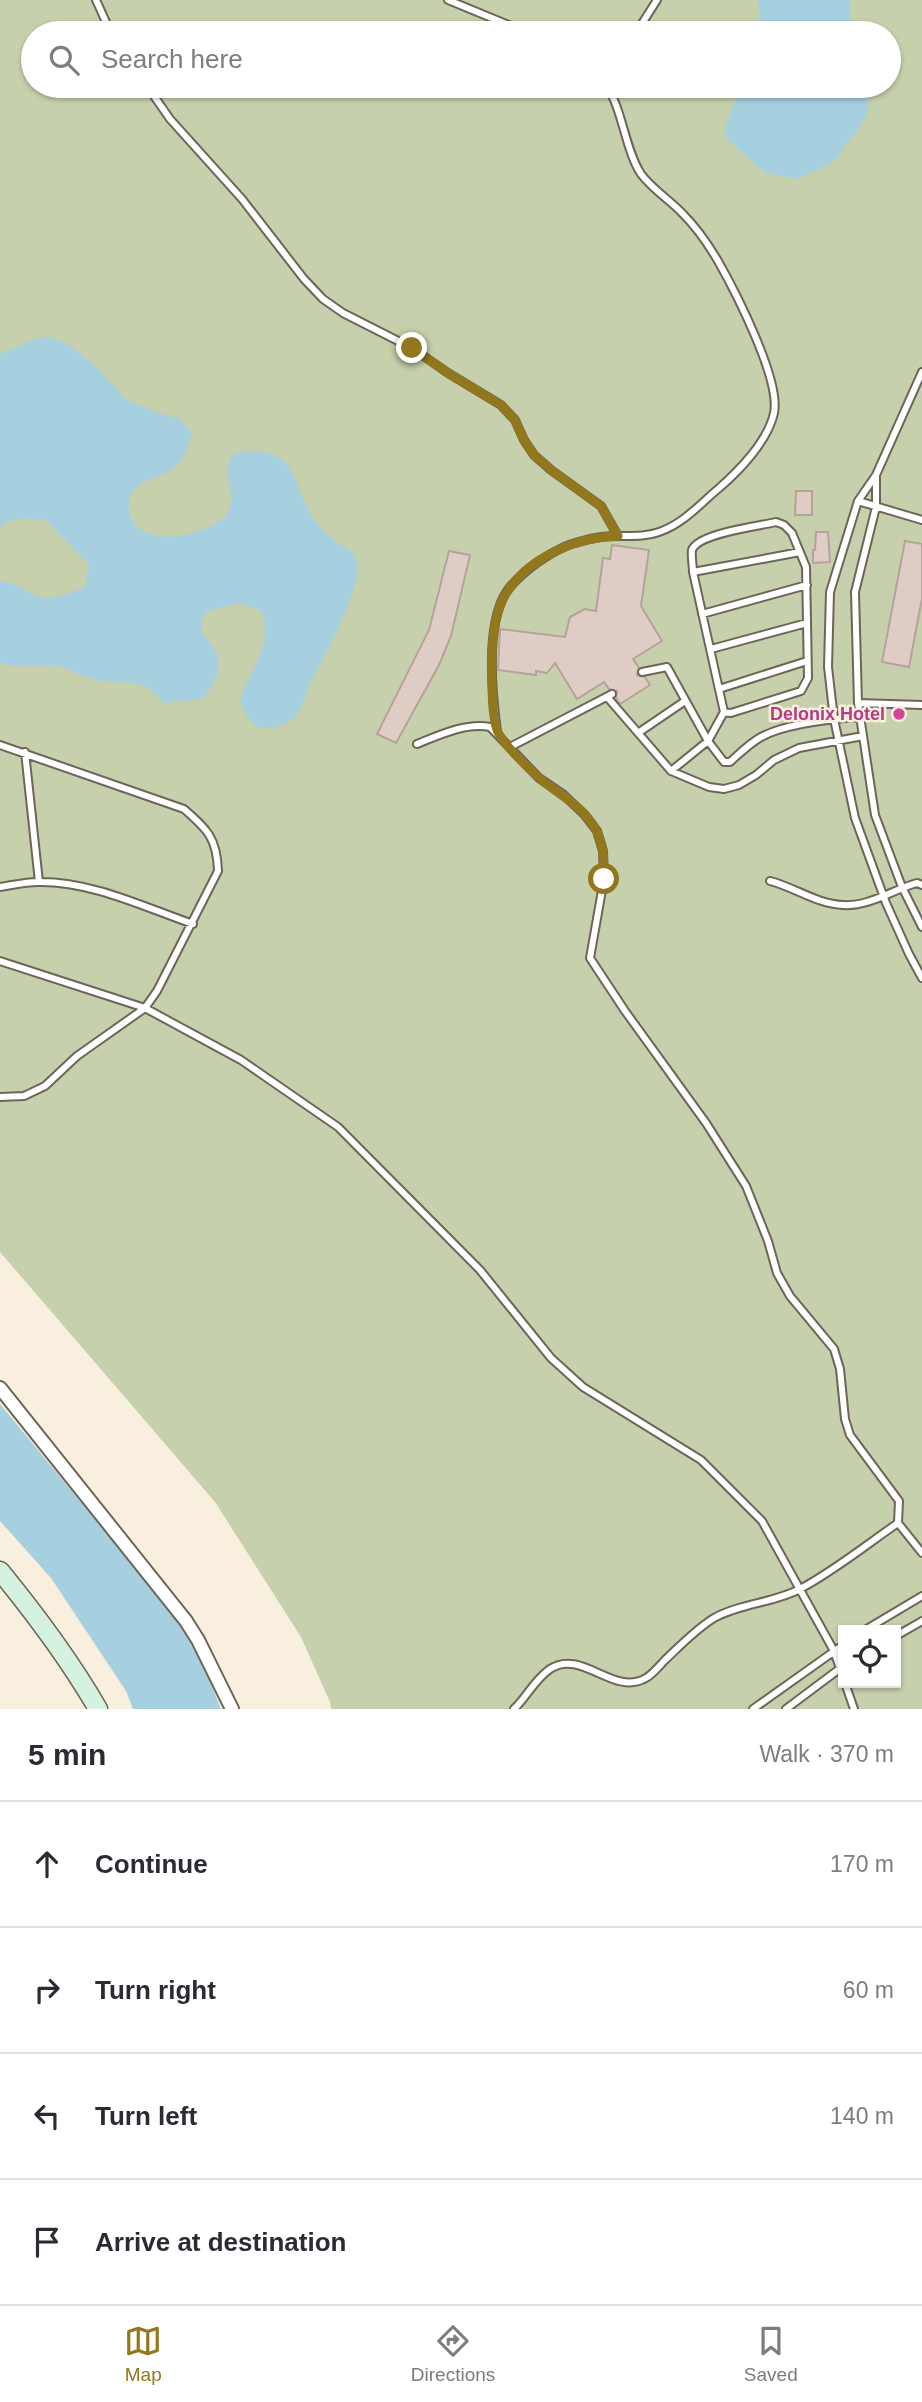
<!DOCTYPE html>
<html lang="en">
<head>
<meta charset="utf-8">
<style>
	body { margin:0; font-family:Arial,sans-serif; background:#f7f7f7; color:#2b2b33 }
	.controls { position:absolute; right:21px; bottom:21px; display:grid; overflow:hidden; border-radius:0px; box-shadow:0 2px 5px #0004 }
	.controls button { width:63px; height:63px; display:grid; place-items:center; padding:0; border:0; border-bottom:2px solid #e1e1e2; background:#fff; color:#2b2b33; font:35px sans-serif }
	.stop { position:absolute; width:21px; height:21px; margin:-16px; border:5px solid #92771d; border-radius:50%; background:#fff }
	.stop.end { background:#92771d; border-color:#fff; box-shadow:0 2px 7px #0008 }
	.list { margin:0; padding:0; list-style:none }
	h2 { display:flex; justify-content:space-between; align-items:center; height:91px; margin:0; padding:0 28px; font-size:30px }
	h2 small { font-size:23px; font-weight:400; color:#7c7c81 }
	.list li { display:grid; grid-template-columns:46px 1fr auto; gap:21px; align-items:center; box-sizing:border-box; height:126px; padding:0 28px; border-top:2px solid #e1e1e2 }
	.list b { display:block; font-size:26px; white-space:nowrap }
	.list em { font-size:23px; font-style:normal; color:#7c7c81 }
	.icon { flex:none; width:38px; height:38px; fill:none; stroke:currentColor; stroke-width:2; stroke-linecap:round; stroke-linejoin:round }
	.map { position:relative; flex:none; width:922px; height:1709px; overflow:hidden }
	.search { position:absolute; background:#fff; box-shadow:0 2px 5px #0004; left:21px; right:21px; top:21px; height:77px; display:flex; align-items:center; gap:18px; box-sizing:border-box; padding:0 24px; border-radius:38px; color:#7c7c81; font-size:26px }
	.sheet { height:595px; background:#fff }
	nav { display:flex; justify-content:space-around; align-items:center; box-sizing:border-box; height:98px; border-top:2px solid #e1e1e2; background:#fff; font-size:19px; color:#7c7c81 }
	nav a { display:grid; justify-items:center; gap:4px }
	nav .on { color:#92771d }
	.map>svg:first-child { display:block }
</style>
</head>
<body>
<div class="map">
<svg width="922" height="1709" viewBox="0 0 922 1709">
	<rect width="100%" height="100%" fill="#f8efdf"/>
	<path fill="#c7d0ac" fill-rule="evenodd" d="M 0,0 L 922,0 L 922,1709 L 331,1709 L 330,1702 L 301,1637 L 215,1502 L 0,1252 ZM 33,33 L 889,33 L 889,86 L 33,86 ZM 843,1630 L 896,1630 L 896,1683 L 843,1683 Z"/>
	<path fill="#a6d0e0" d="M 758,0 L 850,0 L 851,33 L 761,33 Z
		M 741,86 L 867,86 C 872,115 864,123 846,144 C 843,148 841,155 837,158 C 827,169 810,170 799,179 L 765,173 L 725,137 L 725,128 Z
		M 40,337 L 51,337 L 71,346 L 96,367 L 127,400 L 158,413 L 180,419 L 192,433 C 189,447 183,461 171,470 C 155,480 135,479 129,501 C 128,506 129,512 130,516 C 143,549 205,537 225,516 C 241,498 219,479 232,455 C 249,449 272,449 286,463 C 294,472 298,486 302,497 C 309,512 316,524 329,536 C 338,544 352,547 356,560 C 365,585 322,659 310,684 C 306,693 304,705 298,713 C 288,727 265,734 251,722 C 245,715 243,706 240,698 C 252,669 274,642 261,610 L 240,603 L 207,611 L 202,621 L 201,631 C 205,638 212,644 215,650 C 223,668 214,687 202,699 L 164,703 L 147,687 L 135,683 L 101,681 L 80,675 L 59,665 L 16,666 L 0,663 L 0,582 C 20,581 25,594 42,598 C 57,601 71,591 85,587 L 89,565 L 46,520 L 24,518 L 3,523 L 0,532 L 0,354 Z
		M 0,1404 L 164,1603 L 197,1649 L 221,1709 L 133,1709 L 126,1691 L 51,1578 L 0,1521 Z"/>
	<path fill="#dfccc5" stroke="#b4a29b" stroke-width="2" d="M 796,491 L 812,491 L 812,515 L 795,515 Z
		M 816,532 L 828,532 L 830,562 L 813,563 L 813,550 L 815,550 Z
		M 905,541 L 922,544 L 922,598 L 909,667 L 882,662 Z
		M 612,545 L 649,550 L 641,606 L 662,641 L 633,659 L 639,668 L 637,675 L 645,677 L 650,685 L 620,704 L 616,698 L 617,691 L 609,689 L 604,682 L 577,699 L 555,663 L 547,673 L 536,671 L 536,675 L 498,670 L 500,629 L 565,637 L 570,617 L 585,609 L 596,611 L 603,558 L 610,559 Z
		M 449,551 L 470,555 L 451,636 L 439,665 L 396,743 L 377,734 L 429,630 Z"/>
	<g fill="none" stroke-linecap="round" stroke-linejoin="round">
		<defs>
			<path id="service" d="M 96,0 L 111,33
				M 448,0 L 528,33
				M 636,33 L 657,0
				M 147,86 L 170,119 L 242,199 L 304,279 L 323,299 L 343,313 L 412,348 L 448,373 L 501,405 L 515,420 L 524,440 L 534,455 L 551,470 L 601,506 L 618,536
				M 922,372 L 876,475 L 858,501 L 830,592 L 828,667 L 834,719 L 855,818 L 886,903 L 909,954 L 922,978
				M 876,477 L 876,507 L 855,592 L 858,703 L 875,815 L 902,887 L 922,927
				M 858,501 L 922,520
				M 693,572 L 800,552
				M 702,614 L 807,585
				M 711,649 L 807,623
				M 642,672 L 667,667 L 708,741 L 724,762 L 730,762 C 740,753 750,743 761,737 C 787,723 831,719 860,717
				M 719,689 L 807,661
				M 608,698 L 671,771 L 709,787 L 724,789 L 739,785 L 756,775 L 774,760 L 799,748 L 863,736
				M 858,703 L 922,705
				M 497,731 C 492,694 485,624 507,591 C 515,580 527,570 538,562 C 549,555 562,546 575,543 C 584,540 593,538 601,537 C 621,534 640,539 659,532 C 683,524 700,504 718,489 C 739,471 768,441 774,413 C 781,380 735,291 718,261 C 708,244 697,228 683,214 C 670,200 653,190 641,174 C 625,150 622,106 606,86
				M 638,733 L 685,701
				M 417,744 C 439,735 467,722 490,727 L 539,778 L 564,795 L 584,814 L 597,831 L 603,851 L 604,879 L 590,958 L 625,1011 L 706,1123 L 746,1186 L 768,1241 L 777,1273 L 790,1296 L 834,1349 L 840,1369 L 845,1419 L 850,1435 L 899,1501 L 898,1523 C 866,1545 834,1571 800,1589 C 774,1603 741,1603 714,1618 C 696,1629 681,1645 665,1660 C 660,1665 653,1674 646,1678 C 613,1697 582,1648 550,1669 C 534,1680 527,1697 514,1709
				M 0,745 L 184,809 C 207,829 217,838 218,871 L 157,991 L 145,1008 L 77,1056 L 45,1086 L 24,1096 L 0,1097
				M 510,747 L 612,694
				M 25,752 L 39,882
				M 671,771 L 708,741 L 724,712 L 693,572 C 693,566 691,556 692,550 C 698,533 760,526 776,522 L 784,525 L 792,533 L 806,567 L 808,678 L 801,691 L 731,713 L 724,712
				M 770,881 C 794,887 817,904 843,905 C 869,907 894,889 917,883 L 922,885
				M 0,887 C 13,885 26,882 38,882 C 91,881 144,907 193,924
				M 0,961 L 145,1008 L 241,1060 L 338,1127 L 480,1270 L 551,1358 L 583,1387 L 701,1460 L 762,1521 L 834,1651 L 843,1677
				M 898,1523 L 922,1553
				M 865,1630 L 922,1596
				M 896,1636 L 922,1621
				M 845,1683 L 854,1709
				M 753,1709 L 843,1645
				M 786,1709 L 842,1667"/>
			<path id="minor" d="M 0,1388 L 186,1621 L 198,1640 L 232,1709"/>
			<path id="secondary" d="M 0,1571 C 36,1615 69,1659 98,1709"/>
		</defs>
		<use href="#service" stroke="#6d6557" stroke-width="10"/>
		<use href="#minor" stroke="#6d6557" stroke-width="16"/>
		<use href="#secondary" stroke="#6d6557" stroke-width="21"/>
		<use href="#service" stroke="#fff" stroke-width="6"/>
		<use href="#minor" stroke="#fff" stroke-width="12"/>
		<use href="#secondary" stroke="#d5f2e1" stroke-width="18"/>
	</g>
	<g fill="none" stroke-linecap="round" stroke-linejoin="round">
		<path stroke="#92771d" stroke-width="9" d="M 412,348 L 448,373 L 501,405 L 515,420 L 524,440 L 534,455 L 551,470 L 601,506 L 618,536 C 578,537 530,556 507,592 C 492,615 491,654 492,681 C 492,694 492,723 499,734 C 508,749 525,765 538,777 C 558,795 585,806 597,832 C 604,846 604,863 604,879"/>
	</g>
	<circle fill="#d1479c" stroke="#f8efdf" stroke-width="2.5" cx="899" cy="714" r="7"/>
	<g text-anchor="middle" dominant-baseline="central" stroke-width="5" stroke-linejoin="round" paint-order="stroke">
		<g font-size="18" font-weight="bold" fill="#b23c85" stroke="#f8efdf" text-anchor="end">
			<text x="885" y="714">Delonix Hotel</text>
		</g>
	</g>
</svg>
<div class="controls">
<button><svg class="icon" aria-label="locate" viewBox="0 0 24 24"><circle cx="12" cy="12" r="6"/><path d="M12 2v4M12 18v4M2 12h4M18 12h4"/></svg></button>
</div>
<div class="stop" style="left:604px;top:879px"></div>
<div class="stop end" style="left:412px;top:348px"></div>
<div class="search"><svg class="icon" aria-label="search" viewBox="0 0 24 24"><circle cx="10" cy="10" r="6"/><path d="M15 15l6 6"/></svg>Search here</div>
</div>
<section class="sheet">
<h2>5 min<small>Walk · 370 m</small></h2>
<ul class="list">
<li><svg class="icon" aria-label="ahead" viewBox="0 0 24 24"><path d="M12 20V5M6 11l6-6 6 6"/></svg><div><b>Continue</b></div><em>170 m</em></li>
<li><svg class="icon" aria-label="right" viewBox="0 0 24 24"><path d="M7 20v-9h11M14 6l5 5-5 5"/></svg><div><b>Turn right</b></div><em>60 m</em></li>
<li><svg class="icon" aria-label="left" viewBox="0 0 24 24"><path d="M17 20v-9H6M10 6l-5 5 5 5"/></svg><div><b>Turn left</b></div><em>140 m</em></li>
<li><svg class="icon" aria-label="arrive" viewBox="0 0 24 24"><path d="M6 21V4h12l-3 4 3 4H6"/></svg><div><b>Arrive at destination</b></div></li>
</ul>
</section>
<nav>
<a class="on"><svg class="icon" aria-label="map" viewBox="0 0 24 24"><path d="M3 6l6-2 6 2 6-2v14l-6 2-6-2-6 2zM9 4v14M15 6v14"/></svg>Map</a>
<a><svg class="icon" aria-label="directions" viewBox="0 0 24 24"><path d="M12 3l9 9-9 9-9-9zM9 14v-3h6M13 9l2 2-2 2"/></svg>Directions</a>
<a><svg class="icon" aria-label="saved" viewBox="0 0 24 24"><path d="M7 4h10v16l-5-4-5 4z"/></svg>Saved</a>
</nav>
</body>
</html>
